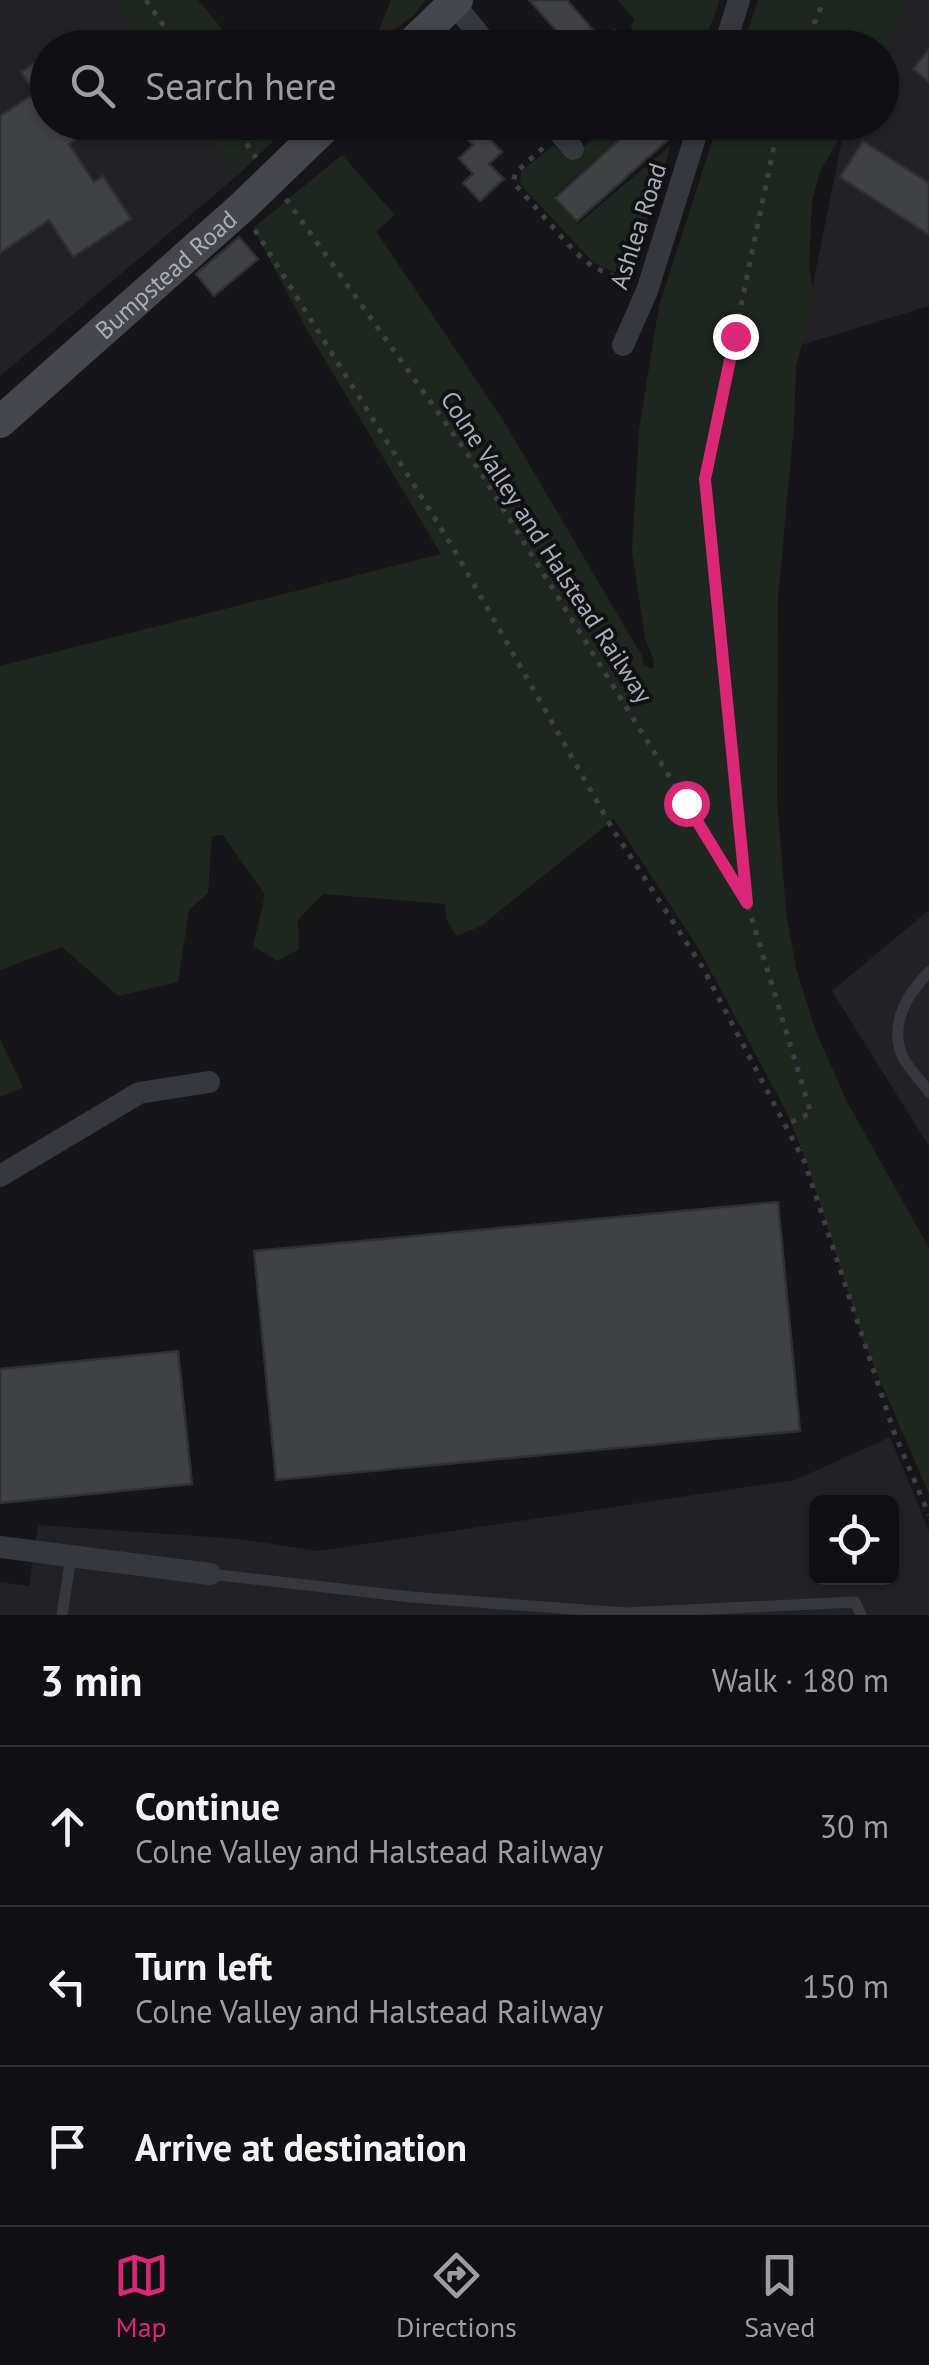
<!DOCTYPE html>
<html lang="en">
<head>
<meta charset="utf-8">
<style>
	body { margin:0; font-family:"PT Sans",sans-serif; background:#1e1e20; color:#f1f3f6 }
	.controls { position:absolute; right:30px; bottom:30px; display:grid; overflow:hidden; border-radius:15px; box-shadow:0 2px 8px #0004 }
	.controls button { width:90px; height:90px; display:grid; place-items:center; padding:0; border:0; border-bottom:2px solid #303032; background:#101012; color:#f1f3f6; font:50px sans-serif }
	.stop { position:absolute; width:30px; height:30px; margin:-22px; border:8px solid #db2777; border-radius:50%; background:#fff }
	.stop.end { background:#db2777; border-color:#fff; box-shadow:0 2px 10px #0008 }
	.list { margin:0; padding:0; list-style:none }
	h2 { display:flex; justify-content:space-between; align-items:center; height:130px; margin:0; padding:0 40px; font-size:42px }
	h2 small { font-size:32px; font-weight:400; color:#9c9d9f }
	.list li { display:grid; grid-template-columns:65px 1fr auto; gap:30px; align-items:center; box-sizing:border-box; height:160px; padding:0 40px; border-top:2px solid #303032 }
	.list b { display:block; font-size:38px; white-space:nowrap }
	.list p { margin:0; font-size:32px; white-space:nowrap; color:#9c9d9f }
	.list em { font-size:32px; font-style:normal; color:#9c9d9f }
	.icon { flex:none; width:55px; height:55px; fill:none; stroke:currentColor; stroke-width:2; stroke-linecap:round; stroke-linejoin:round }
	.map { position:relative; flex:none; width:929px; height:1615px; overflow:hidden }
	.search { position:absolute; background:#101012; box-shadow:0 2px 8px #0004; left:30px; right:30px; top:30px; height:110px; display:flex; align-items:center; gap:25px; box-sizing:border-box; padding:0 35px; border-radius:55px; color:#9c9d9f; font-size:38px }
	.sheet { height:610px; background:#101012 }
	nav { display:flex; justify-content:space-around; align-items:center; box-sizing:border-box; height:140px; border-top:2px solid #303032; background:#101012; font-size:28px; color:#9c9d9f }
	nav a { display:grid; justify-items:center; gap:5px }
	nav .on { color:#db2777 }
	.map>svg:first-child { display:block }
</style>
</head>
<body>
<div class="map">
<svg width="929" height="1615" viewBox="0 0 929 1615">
	<rect width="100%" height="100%" fill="#161618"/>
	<path fill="#222225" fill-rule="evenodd" d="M 0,0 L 115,0 L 146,47 L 48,48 L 48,122 L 196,123 L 238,175 L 0,376 Z
		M 896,0 L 929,0 L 929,306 L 801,345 L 841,145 L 849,123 L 882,122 L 882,48 Z
		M 929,910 L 929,1146 L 832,991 Z
		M 890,1437 L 929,1531 L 929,1615 L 0,1615 L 0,1582 L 29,1586 L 38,1525 L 239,1539 L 318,1551 L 795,1480 ZM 816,1502 L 892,1502 L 892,1578 L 816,1578 Z"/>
	<path fill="#1e261f" d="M 115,0 L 198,0 L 237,47 L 146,47 Z
		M 391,0 L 426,0 L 414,15 L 372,47 Z
		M 617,0 L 720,0 L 702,48 L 647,47 L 630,27 L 635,20 Z
		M 758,0 L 906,0 L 882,51 L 882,48 L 742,47 Z
		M 196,123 L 292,123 L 238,175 Z
		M 596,123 L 636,123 L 553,197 L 578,224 L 671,145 L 629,279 L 594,263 L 520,184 L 521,171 L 554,145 L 568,160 L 602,131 Z
		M 718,123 L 848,123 L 820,172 L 812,201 L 809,267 L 814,296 L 796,367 L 794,424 L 778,599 L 777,800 L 786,911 L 796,968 L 815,1029 L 846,1100 L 929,1248 L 929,1494 L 864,1343 L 808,1166 L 787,1113 L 699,949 L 614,819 L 481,926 L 456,936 L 446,918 L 445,904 L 323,894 L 298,920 L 299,949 L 277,961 L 253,946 L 265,895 L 223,835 L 212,836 L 208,893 L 189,910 L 178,982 L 118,996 L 62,947 L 0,970 L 0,666 L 441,554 L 307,330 L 253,228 L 342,155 L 395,215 L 376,231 L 503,420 L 642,656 L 644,665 L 653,669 L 654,661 L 645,638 L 632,551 L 639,430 L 659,306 Z
		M 0,1039 L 23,1087 L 0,1097 Z"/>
	<path fill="#404145" stroke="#303034" stroke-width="2.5" d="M 529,0 L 567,0 L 602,40 L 614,30 L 630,48 L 572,48 Z
		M 929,49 L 929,82 L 913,69 Z
		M 35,63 L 48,82 L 48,122 L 74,122 L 83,135 L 69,144 L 94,182 L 103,176 L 131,219 L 73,257 L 49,220 L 0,253 L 0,116 L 35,93 L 21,72 Z
		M 453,122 L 500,125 L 487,136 L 502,152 L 489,164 L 504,179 L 480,201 L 463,183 L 473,174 L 459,158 L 473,145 Z
		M 639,122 L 654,122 L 669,139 L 577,221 L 555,198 Z
		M 863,141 L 929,183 L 929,235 L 840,177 Z
		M 239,237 L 258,259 L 214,296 L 196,274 Z
		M 778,1202 L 800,1431 L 276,1480 L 254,1251 Z
		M 178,1351 L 192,1484 L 0,1503 L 0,1369 Z"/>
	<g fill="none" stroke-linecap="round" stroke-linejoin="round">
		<path stroke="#3d3f44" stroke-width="5" stroke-dasharray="5 8" stroke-linecap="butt" d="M 146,0 L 179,48
			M 804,48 L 824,0
			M 232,122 L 256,158
			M 779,122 L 705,479 L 747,903 L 811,1113 L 787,1124
			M 543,148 L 516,172 L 513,182 L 575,252 L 592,266 L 625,282
			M 286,199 L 479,470 L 746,900
			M 255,230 L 452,546 L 612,828 L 703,968 L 805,1163 L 894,1432 L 929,1515"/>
		<path stroke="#37383d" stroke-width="11" d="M 929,972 C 907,994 887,1027 904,1059 C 910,1070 921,1081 929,1092
			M 210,1574 L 411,1597 L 626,1613 L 855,1602 L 861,1615
			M 62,1615 L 71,1557"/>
		<path stroke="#37383d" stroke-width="22" d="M 451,0 L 490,48
			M 724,48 L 739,0
			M 551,122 L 573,149
			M 623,345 L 647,291 L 700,122
			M 0,1176 L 139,1093 L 209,1082
			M 0,1547 L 210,1574"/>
		<g stroke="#45474d" stroke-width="32">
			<path d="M 407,48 L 457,0"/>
			<path id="s1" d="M 0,422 L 241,208 L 330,122"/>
		</g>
	</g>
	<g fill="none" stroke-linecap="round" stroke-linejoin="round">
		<path stroke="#db2777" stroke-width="12" d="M 686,803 L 747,903 L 705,479 L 735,336"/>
	</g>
	<g text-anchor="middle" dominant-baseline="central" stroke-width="8" stroke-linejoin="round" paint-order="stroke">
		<g font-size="25" fill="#a8adb8" stroke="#111113">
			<text transform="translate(638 226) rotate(-72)">Ashlea Road</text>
			<text stroke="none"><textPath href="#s1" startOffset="222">Bumpstead Road</textPath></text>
			<text transform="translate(547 547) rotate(57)">Colne Valley and Halstead Railway</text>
		</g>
	</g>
</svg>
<div class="controls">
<button><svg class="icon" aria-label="locate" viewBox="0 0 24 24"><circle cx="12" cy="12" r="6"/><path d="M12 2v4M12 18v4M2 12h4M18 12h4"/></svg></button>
</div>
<div class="stop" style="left:686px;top:803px"></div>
<div class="stop end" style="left:735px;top:336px"></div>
<div class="search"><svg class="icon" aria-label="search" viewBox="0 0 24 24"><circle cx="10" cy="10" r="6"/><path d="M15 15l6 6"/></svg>Search here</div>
</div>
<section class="sheet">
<h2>3 min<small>Walk · 180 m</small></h2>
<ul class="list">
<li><svg class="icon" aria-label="ahead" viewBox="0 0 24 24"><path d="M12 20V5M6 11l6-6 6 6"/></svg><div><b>Continue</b><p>Colne Valley and Halstead Railway</p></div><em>30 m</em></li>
<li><svg class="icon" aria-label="left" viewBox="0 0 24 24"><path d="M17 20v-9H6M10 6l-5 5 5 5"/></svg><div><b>Turn left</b><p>Colne Valley and Halstead Railway</p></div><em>150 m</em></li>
<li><svg class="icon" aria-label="arrive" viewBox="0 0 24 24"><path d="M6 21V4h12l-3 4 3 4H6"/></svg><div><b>Arrive at destination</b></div></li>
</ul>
</section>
<nav>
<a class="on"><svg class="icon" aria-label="map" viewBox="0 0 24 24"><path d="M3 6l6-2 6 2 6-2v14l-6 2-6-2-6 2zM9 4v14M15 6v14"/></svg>Map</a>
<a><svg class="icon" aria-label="directions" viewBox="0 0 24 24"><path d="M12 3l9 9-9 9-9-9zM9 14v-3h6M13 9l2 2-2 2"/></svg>Directions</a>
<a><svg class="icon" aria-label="saved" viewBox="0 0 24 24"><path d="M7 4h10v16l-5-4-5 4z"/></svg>Saved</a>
</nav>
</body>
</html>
